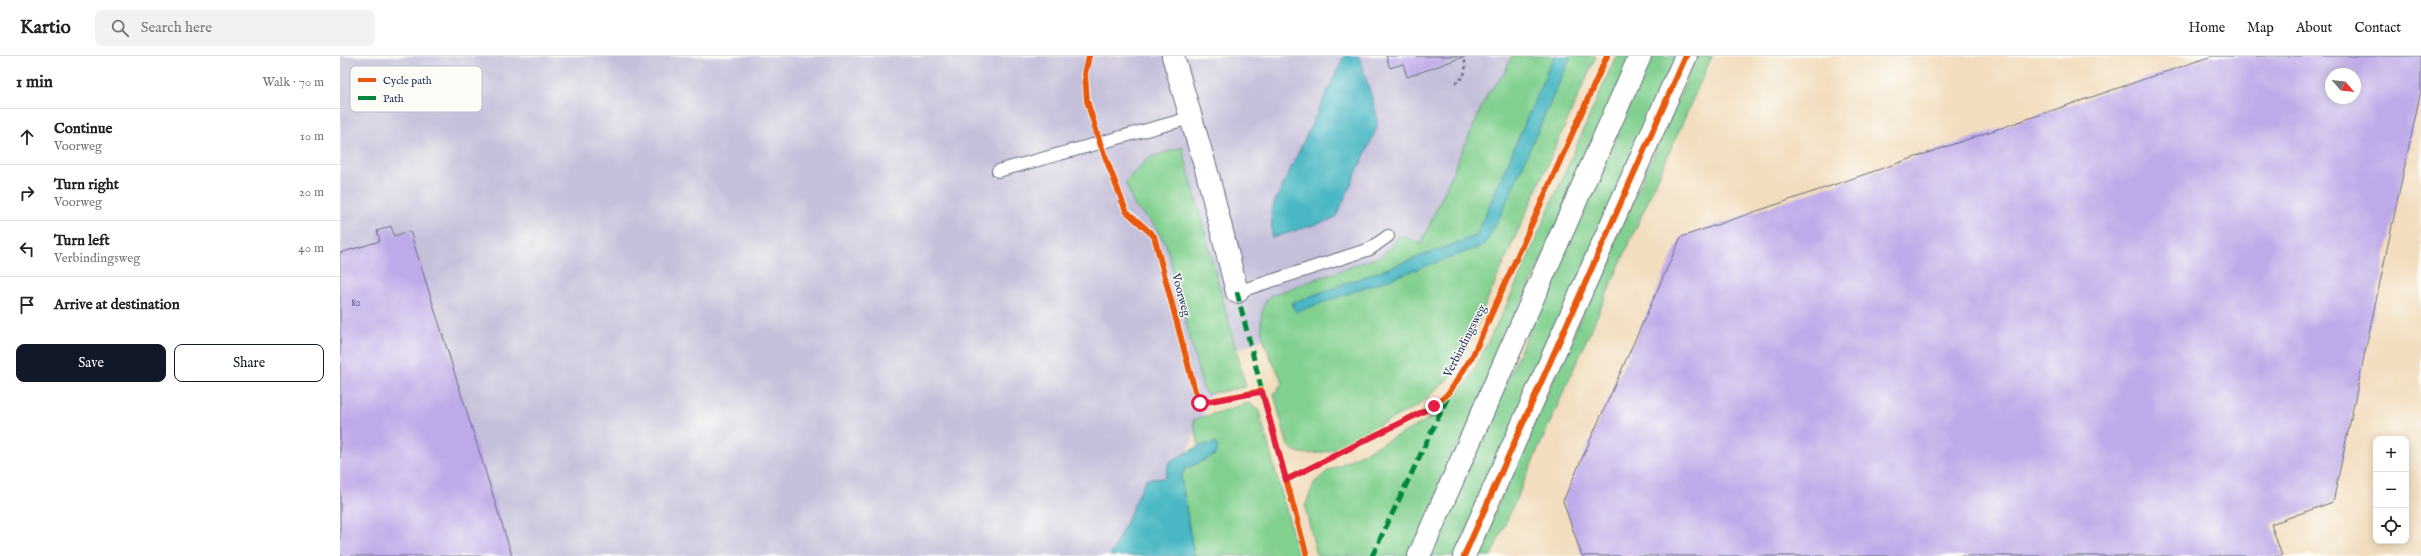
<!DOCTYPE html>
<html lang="en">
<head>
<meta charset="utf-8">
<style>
	body { margin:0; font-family:"IM FELL English",serif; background:#f2f2f2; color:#202124 }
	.controls { position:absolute; right:12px; bottom:12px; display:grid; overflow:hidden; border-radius:8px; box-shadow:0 2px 10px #0003 }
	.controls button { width:36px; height:36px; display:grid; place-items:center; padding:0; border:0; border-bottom:1px solid #e0e0e0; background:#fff; color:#202124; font:20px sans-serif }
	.compass { position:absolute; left:1985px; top:12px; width:36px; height:36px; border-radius:50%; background:#fff; box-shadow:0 2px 10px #0003; rotate:118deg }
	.stop { position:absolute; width:12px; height:12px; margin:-9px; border:3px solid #e11d48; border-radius:50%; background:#fff }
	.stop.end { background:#e11d48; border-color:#fff; box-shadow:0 1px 4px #0008 }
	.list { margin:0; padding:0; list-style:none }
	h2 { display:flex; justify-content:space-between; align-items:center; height:52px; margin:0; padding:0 16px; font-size:17px }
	h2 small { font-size:13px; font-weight:400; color:#757577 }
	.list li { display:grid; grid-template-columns:26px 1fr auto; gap:12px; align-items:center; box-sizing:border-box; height:56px; padding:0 16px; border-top:1px solid #e0e0e0 }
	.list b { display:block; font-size:15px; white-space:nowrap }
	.list p { margin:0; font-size:13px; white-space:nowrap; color:#757577 }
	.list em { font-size:13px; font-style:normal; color:#757577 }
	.actions { display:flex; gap:8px; padding:12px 16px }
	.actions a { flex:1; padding:9px 0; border:1px solid #111827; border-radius:8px; text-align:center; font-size:14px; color:#111827 }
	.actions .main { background:#111827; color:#fff }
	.icon { flex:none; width:22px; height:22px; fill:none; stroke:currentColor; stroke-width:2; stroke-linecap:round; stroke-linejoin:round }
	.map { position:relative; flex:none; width:2081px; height:500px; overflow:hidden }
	header { display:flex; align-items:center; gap:24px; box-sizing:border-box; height:56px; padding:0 20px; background:#fff; border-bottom:1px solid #e0e0e0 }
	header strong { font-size:19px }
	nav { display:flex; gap:22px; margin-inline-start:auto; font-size:14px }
	.search { width:280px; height:36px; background:#f2f2f2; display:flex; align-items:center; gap:10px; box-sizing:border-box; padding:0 14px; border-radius:8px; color:#757577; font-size:15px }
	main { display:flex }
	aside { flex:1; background:#fff }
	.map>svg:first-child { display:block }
</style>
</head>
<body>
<header>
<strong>Kartio</strong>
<div class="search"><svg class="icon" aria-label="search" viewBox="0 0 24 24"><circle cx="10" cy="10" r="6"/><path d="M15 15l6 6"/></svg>Search here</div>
<nav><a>Home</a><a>Map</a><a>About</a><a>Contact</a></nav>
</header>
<main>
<aside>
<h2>1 min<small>Walk · 70 m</small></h2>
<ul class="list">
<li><svg class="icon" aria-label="ahead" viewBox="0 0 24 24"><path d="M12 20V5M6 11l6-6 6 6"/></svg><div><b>Continue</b><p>Voorweg</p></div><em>10 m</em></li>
<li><svg class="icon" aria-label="right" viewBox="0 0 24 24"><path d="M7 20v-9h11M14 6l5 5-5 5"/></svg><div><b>Turn right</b><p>Voorweg</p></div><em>20 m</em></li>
<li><svg class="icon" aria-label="left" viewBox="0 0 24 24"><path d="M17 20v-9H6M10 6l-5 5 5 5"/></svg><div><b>Turn left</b><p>Verbindingsweg</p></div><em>40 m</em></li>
<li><svg class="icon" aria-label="arrive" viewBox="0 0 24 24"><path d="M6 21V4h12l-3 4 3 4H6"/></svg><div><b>Arrive at destination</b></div></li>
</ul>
<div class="actions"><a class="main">Save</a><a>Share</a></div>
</aside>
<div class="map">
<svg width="2081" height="500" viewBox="0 0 2081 500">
	<rect width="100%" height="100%" fill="#fdfcf7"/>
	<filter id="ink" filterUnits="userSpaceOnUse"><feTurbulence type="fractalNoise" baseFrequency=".025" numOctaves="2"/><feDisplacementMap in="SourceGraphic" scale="8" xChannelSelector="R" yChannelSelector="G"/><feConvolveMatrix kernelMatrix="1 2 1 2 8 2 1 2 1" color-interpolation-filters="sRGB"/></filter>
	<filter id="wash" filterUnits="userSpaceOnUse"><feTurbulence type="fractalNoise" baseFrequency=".012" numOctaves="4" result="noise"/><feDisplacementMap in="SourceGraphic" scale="16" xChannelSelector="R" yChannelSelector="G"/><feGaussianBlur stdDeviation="0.9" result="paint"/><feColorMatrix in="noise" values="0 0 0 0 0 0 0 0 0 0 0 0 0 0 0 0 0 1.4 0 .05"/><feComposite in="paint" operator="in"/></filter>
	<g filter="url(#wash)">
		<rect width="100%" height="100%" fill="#f2ddbe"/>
		<path fill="#c5c0da" d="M 0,0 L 1237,0 L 1148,199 L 888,297 L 805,500 L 0,500 Z"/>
		<path fill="#82d090" stroke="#4e8077" d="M 1172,0 L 1214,0 L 1136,180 L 952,247 L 956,255 L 1140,191 L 1146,187 L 1162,156 L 1231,0 L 1256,0 L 1121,303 L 1108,323 L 1079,349 L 989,395 C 975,398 959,401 948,390 L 934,338 L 943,326 C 929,300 910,267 929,240 L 1041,200 L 1060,179 L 1081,188 L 1147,39 L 1165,16 Z
			M 1276,0 L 1292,0 L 1070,500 L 977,500 L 965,451 L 974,427 L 988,415 L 1082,367 L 1106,350 L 1129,323 L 1169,244 Z
			M 1311,0 L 1337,0 L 1116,500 L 1089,500 Z
			M 1357,0 L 1372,0 L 1151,500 L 1135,500 Z
			M 842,91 L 906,331 L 867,338 L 863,334 L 826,188 L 813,168 L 795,151 L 785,126 L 808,102 Z
			M 908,347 L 918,352 L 959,500 L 854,500 L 841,421 L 845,413 L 875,399 L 867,388 L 859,390 L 853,364 Z"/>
		<path fill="#4ab8c4" stroke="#327491" d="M 1004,0 L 1019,0 L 1037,59 L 1037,72 L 997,159 L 993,163 L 932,182 L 931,154 Z
			M 1214,0 L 1231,0 L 1162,156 L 1146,187 L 1140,191 L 956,256 L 952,247 L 1136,180 Z
			M 875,387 L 878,391 L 875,399 L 845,413 L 841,421 L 854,500 L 770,500 L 806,423 L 825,422 L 829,406 L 859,390 Z"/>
		<g id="blocks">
			<path fill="#bfaae9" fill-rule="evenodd" d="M 1046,0 L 1126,0 L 1067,21 L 1063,8 L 1050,12 Z
				M 1872,0 L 2081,0 L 2081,34 L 1993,446 L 1931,468 L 1942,500 L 1242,500 L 1223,445 L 1341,181 ZM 1991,18 L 2015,18 L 2015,42 L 1991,42 Z
				M 51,170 L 54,180 L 70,175 L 172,500 L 0,500 L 0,197 L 40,185 L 37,175 Z"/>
		</g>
	</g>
	<g filter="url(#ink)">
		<use href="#blocks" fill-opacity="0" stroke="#666c80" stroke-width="1"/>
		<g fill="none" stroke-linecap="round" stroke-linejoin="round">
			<defs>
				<path id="lane" d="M 658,115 L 850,62
					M 897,236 L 1030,193 L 1048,180"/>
				<path id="street" d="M 833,0 L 868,120 L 897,236"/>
				<path id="secondary" d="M 1079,500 L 1300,0
					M 1124,500 L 1346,0"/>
			</defs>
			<use href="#lane" stroke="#666c80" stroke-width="14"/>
			<use href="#street" stroke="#666c80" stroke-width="24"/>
			<use href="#secondary" stroke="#666c80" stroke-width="24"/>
			<path stroke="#666c80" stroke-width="2.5" stroke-dasharray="3 3" stroke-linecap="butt" d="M 1115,27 C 1126,21 1127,13 1124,1"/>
			<use href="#lane" stroke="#fff" stroke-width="12"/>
			<use href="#street" stroke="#fff" stroke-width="22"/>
			<use href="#secondary" stroke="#fff" stroke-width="22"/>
			<path stroke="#00873e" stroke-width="5" stroke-dasharray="10 5" stroke-linecap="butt" d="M 897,236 L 922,335
				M 1032,500 L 1108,341"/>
			<defs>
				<path id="cycleway" d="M 749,0 L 745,18 L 747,45 L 760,87 L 786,155 L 814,180 L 855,335 L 860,347 L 922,335 L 967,500
					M 946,424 L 1094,350 L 1109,337 L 1133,299 L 1267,0
					M 1124,500 L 1346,0"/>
			</defs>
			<use href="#cycleway" stroke="#fdfcf7" stroke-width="8"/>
			<use href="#cycleway" stroke="#e8590c" stroke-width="6"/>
		</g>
	</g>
	<g fill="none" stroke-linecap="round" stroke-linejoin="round" filter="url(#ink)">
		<path stroke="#e11d48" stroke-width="5" d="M 860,347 L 922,336 L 946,424 L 1094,350"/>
	</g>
	<g text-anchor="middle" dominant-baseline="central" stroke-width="3" stroke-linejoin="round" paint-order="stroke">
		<g font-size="10" fill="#444e81">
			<text x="16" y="247">80</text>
		</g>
		<g font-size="12" fill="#1b2f5e" stroke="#fdfcf7">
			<text transform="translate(841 239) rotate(75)">Voorweg</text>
			<text transform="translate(1125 285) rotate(-63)">Verbindingsweg</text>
		</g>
	</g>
	<rect x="10" y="10" width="132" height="46" rx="6" fill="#fdfcf7" stroke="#b9bec9" stroke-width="1"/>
	<rect x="18" y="22" width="18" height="4" fill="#e8590c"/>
	<rect x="18" y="40" width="18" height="4" fill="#00873e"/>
	<g font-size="11" fill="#1b2f5e">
		<text x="43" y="28">Cycle path</text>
		<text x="43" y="46">Path</text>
	</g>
</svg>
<div class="controls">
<button>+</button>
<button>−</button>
<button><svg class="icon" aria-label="locate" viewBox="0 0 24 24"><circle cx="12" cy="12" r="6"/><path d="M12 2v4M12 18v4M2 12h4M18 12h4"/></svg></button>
</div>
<svg class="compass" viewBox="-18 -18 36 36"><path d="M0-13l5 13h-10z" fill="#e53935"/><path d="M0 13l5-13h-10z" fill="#757577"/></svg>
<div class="stop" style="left:860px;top:347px"></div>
<div class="stop end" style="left:1094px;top:350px"></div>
</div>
</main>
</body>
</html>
